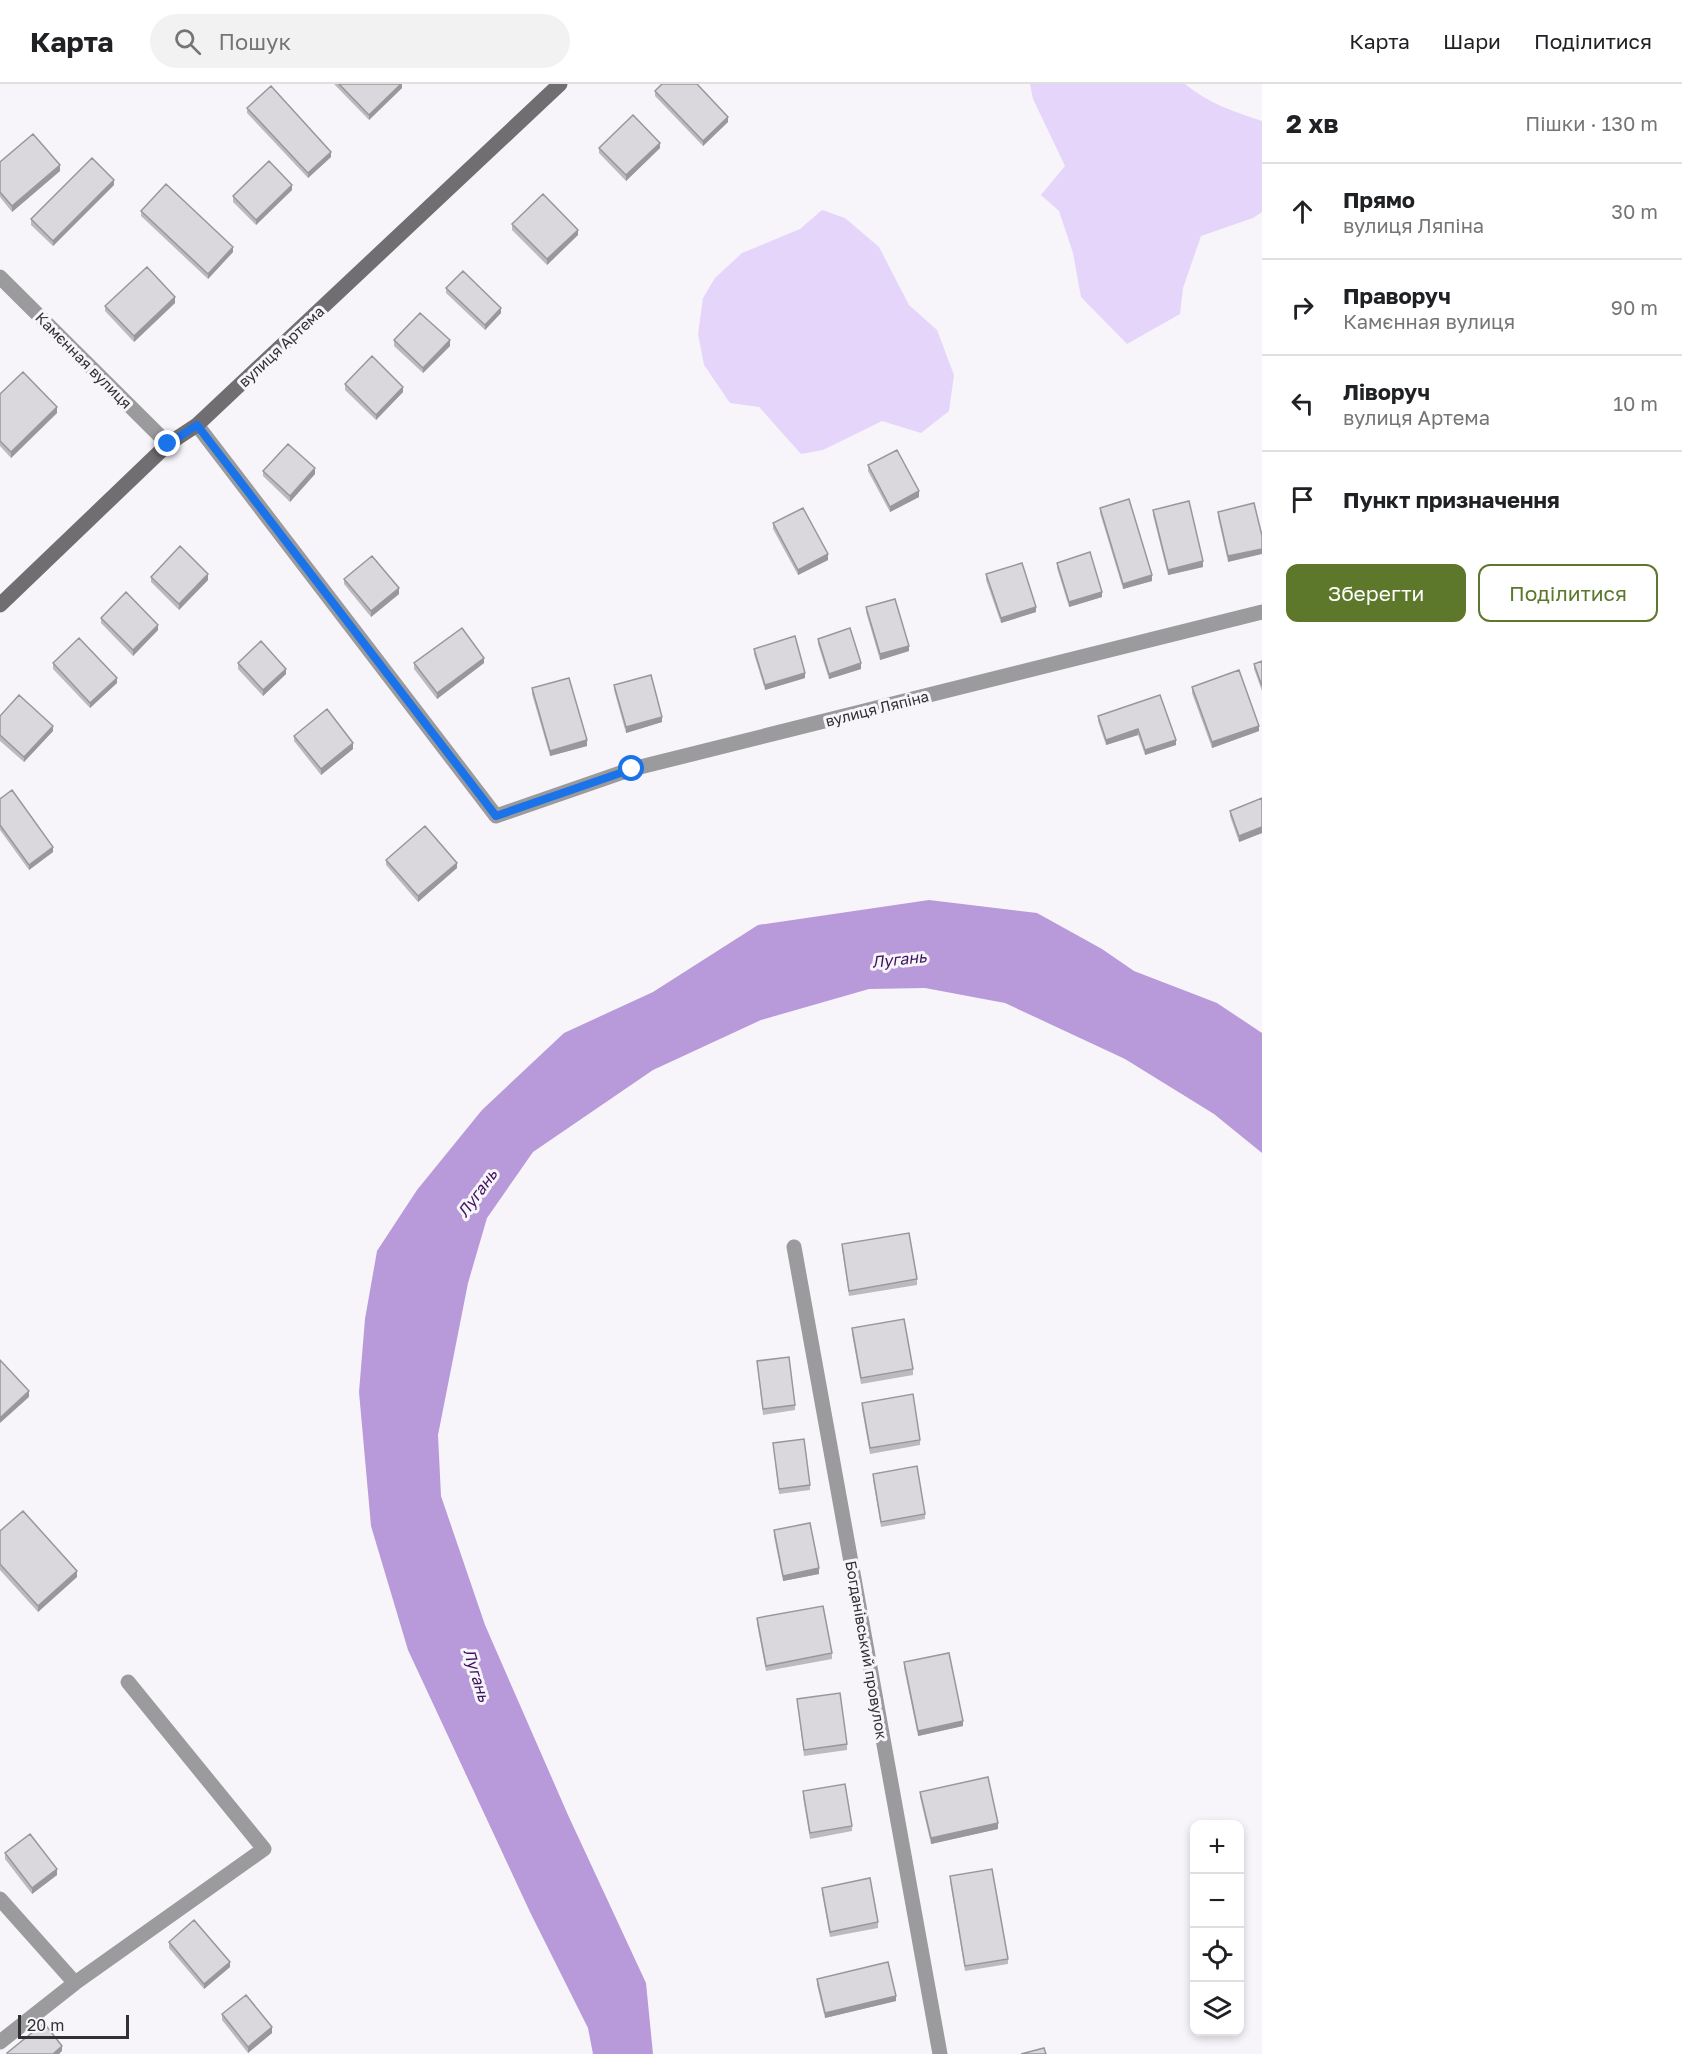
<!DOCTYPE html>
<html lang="uk">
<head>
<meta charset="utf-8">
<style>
	body { margin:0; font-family:"Golos Text",sans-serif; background:#f2f2f2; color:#202124 }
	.controls { position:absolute; right:18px; bottom:18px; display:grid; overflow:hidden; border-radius:12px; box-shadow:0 3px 9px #0003 }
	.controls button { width:54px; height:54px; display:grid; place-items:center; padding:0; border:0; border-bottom:2px solid #e0e0e0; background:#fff; color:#202124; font:30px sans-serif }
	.scale { position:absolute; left:18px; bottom:15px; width:111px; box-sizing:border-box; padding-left:6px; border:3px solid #313032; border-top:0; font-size:16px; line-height:21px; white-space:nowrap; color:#313032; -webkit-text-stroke:4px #f7f5fa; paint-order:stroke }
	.stop { position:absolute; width:18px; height:18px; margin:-14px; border:4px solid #1a73e8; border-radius:50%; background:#fff }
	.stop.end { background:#1a73e8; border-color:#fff; box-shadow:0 2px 6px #0008 }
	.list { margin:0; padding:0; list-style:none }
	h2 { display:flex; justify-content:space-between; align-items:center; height:78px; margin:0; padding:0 24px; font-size:26px }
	h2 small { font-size:20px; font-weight:400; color:#757577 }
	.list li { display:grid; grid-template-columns:39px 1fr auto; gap:18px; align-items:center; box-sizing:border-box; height:96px; padding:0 24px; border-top:2px solid #e0e0e0 }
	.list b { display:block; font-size:22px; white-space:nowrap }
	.list p { margin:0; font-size:20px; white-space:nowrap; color:#757577 }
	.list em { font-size:20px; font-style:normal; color:#757577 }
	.actions { display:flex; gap:12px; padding:18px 24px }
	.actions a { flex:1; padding:14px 0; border:2px solid #5d782b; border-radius:12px; text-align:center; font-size:21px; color:#5d782b }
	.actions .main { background:#5d782b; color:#fff }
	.icon { flex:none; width:33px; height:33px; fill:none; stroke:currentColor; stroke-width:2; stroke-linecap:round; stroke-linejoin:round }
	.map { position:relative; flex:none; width:1262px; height:1970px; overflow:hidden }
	header { display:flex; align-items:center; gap:36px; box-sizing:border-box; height:84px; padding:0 30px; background:#fff; border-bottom:2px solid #e0e0e0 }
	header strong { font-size:28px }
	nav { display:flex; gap:33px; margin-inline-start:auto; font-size:21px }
	.search { width:420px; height:54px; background:#f2f2f2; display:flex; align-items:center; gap:15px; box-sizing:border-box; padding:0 21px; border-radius:33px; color:#757577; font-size:22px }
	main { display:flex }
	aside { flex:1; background:#fff }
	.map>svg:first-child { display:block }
</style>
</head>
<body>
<header>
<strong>Карта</strong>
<div class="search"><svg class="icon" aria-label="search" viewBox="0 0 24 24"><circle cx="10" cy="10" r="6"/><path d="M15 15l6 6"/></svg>Пошук</div>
<nav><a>Карта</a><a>Шари</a><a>Поділитися</a></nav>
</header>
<main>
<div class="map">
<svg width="1262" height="1970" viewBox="0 0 1262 1970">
	<rect width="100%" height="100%" fill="#f7f5fa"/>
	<path fill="#e6d5fb" d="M 1030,0 L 1185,0 C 1208,19 1234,28 1262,37 L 1262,128 L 1253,134 L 1201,152 L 1183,204 L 1180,230 L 1127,260 L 1081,213 L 1073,169 L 1059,127 L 1041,111 L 1065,82 L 1033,15 Z
		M 822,126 L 845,134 L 879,163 L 909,221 L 937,246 L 954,291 L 949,327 L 921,349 L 882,337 L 823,366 L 801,370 L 759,323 L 730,319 L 704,281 L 698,250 L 703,214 L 715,194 L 742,169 L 800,145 Z"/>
	<path fill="#b899da" d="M 929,816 L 1037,829 L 1102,865 L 1134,887 L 1217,919 L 1262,949 L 1262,1069 L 1214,1030 L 1125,975 L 1005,919 L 925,904 L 869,905 L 761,936 L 653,986 L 533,1068 L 487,1134 L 468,1199 L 438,1351 L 441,1412 L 485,1541 L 568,1731 L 646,1899 L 653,1970 L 593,1970 L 588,1944 L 530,1828 L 408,1566 L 371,1442 L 359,1308 L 365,1235 L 377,1167 L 417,1106 L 482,1026 L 564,949 L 653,908 L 758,841 Z"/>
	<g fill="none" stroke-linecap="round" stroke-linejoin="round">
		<path stroke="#9b9a9c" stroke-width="15" d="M 0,193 L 168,360
			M 197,341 L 496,732 L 632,685 L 1262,528
			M 794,1163 L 940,1970
			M 0,1815 L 75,1899
			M 0,1958 L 75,1899 L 264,1765 L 128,1598"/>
		<path stroke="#706e71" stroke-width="15" d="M 0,521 L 168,360 L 197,341 L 560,0"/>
	</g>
	<path fill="#bbbabd" d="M 334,0 L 402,0 L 402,4 L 369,36 Z
		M 655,7 L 728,38 L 703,62 L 655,12 Z
		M 247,24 L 331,73 L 308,94 L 247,29 Z
		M 599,64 L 660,64 L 626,97 L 599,69 Z
		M 0,78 L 60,87 L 12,128 L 0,113 Z
		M 114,101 L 53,162 L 31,141 L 31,135 Z
		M 292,106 L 256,141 L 233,118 L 233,112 Z
		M 141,127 L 233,168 L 208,195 L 141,132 Z
		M 512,140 L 578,151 L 547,181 L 512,146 Z
		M 446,204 L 501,229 L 485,246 L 446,209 Z
		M 175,219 L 134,258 L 105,227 L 105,222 Z
		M 394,256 L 450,262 L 423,289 L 394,262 Z
		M 345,300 L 403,308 L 376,336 L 345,306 Z
		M 0,310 L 57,329 L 11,374 L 0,362 Z
		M 868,381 L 919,413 L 890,428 L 868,387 Z
		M 263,387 L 315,390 L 290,418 L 263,392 Z
		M 1254,419 L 1228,478 L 1218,433 L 1218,428 Z
		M 1100,424 L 1152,497 L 1123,505 L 1100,429 Z
		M 1153,426 L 1203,483 L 1168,491 L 1153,431 Z
		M 773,439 L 828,476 L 798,491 L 773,445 Z
		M 1057,479 L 1102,513 L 1069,523 L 1057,484 Z
		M 986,490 L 1036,528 L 1001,539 L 986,496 Z
		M 151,493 L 208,496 L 179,526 L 151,498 Z
		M 344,495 L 399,510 L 371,533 L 344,500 Z
		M 866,523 L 909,567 L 880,576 L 866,528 Z
		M 101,534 L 158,546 L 133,572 L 101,539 Z
		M 818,555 L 861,585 L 829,595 L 818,560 Z
		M 754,565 L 805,594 L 765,606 L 754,570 Z
		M 1262,577 L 1262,607 L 1254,585 L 1254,580 Z
		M 53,579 L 117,599 L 90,624 L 53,585 Z
		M 238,579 L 286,590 L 263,612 L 238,585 Z
		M 414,579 L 484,579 L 437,615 L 414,585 Z
		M 614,601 L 662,638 L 626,649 L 614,606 Z
		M 1192,603 L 1259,647 L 1212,664 L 1192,609 Z
		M 532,604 L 587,662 L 550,672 L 532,610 Z
		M 1160,611 L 1176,661 L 1145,671 L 1138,651 L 1106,661 L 1098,637 L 1098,632 Z
		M 0,632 L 53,647 L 24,678 L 0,657 Z
		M 294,652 L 353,665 L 321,691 L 294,657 Z
		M 1262,714 L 1262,749 L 1239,758 L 1230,732 L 1230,727 Z
		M 0,715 L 53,768 L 29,786 L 0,746 Z
		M 386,776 L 457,784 L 418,818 L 386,781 Z
		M 842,1160 L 917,1195 L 917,1201 L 849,1212 L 842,1165 Z
		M 852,1244 L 913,1285 L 913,1291 L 861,1300 L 852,1250 Z
		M 757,1277 L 795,1321 L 795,1326 L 763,1331 Z
		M 862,1319 L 920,1356 L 920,1361 L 870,1370 L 862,1325 Z
		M 773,1359 L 810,1401 L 810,1406 L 779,1410 Z
		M 873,1390 L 925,1430 L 925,1435 L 881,1443 L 873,1396 Z
		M 774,1446 L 819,1490 L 783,1497 L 774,1452 Z
		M 0,1447 L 77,1493 L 38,1528 L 0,1486 Z
		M 757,1534 L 832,1569 L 832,1575 L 766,1587 L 757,1540 Z
		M 904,1578 L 963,1642 L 918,1652 L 904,1584 Z
		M 797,1615 L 847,1660 L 847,1666 L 804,1672 Z
		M 803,1707 L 852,1742 L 852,1747 L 810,1755 L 803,1713 Z
		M 920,1708 L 998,1745 L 931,1760 L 920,1713 Z
		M 5,1769 L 57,1791 L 32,1810 L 5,1775 Z
		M 950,1792 L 1008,1875 L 1008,1880 L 965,1887 L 950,1797 Z
		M 822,1804 L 878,1838 L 878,1844 L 830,1853 L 822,1809 Z
		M 169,1858 L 230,1883 L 204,1905 L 169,1864 Z
		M 817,1895 L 896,1917 L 825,1934 L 817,1901 Z
		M 222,1930 L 272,1949 L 248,1969 L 222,1936 Z"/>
	<path fill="#99979a" d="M 401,0 L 402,0 L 402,4 L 369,36 L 369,31 Z
		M 728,33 L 728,38 L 703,62 L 703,57 Z
		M 660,59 L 660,64 L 626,97 L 626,91 Z
		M 331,68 L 331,73 L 308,94 L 308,89 Z
		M 60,81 L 60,87 L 12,128 L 12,122 Z
		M 114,96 L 114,101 L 53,162 L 53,157 Z
		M 292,101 L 292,106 L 256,141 L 256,136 Z
		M 578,146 L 578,151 L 547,181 L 547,175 Z
		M 233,163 L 233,168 L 208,195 L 208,190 Z
		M 175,213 L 175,219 L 134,258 L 134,252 Z
		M 501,224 L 501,229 L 485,246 L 485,241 Z
		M 450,256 L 450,262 L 423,289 L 423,284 Z
		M 403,303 L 403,308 L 376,336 L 376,331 Z
		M 57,323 L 57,329 L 11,374 L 11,368 Z
		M 315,384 L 315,390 L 290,418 L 290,412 Z
		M 919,407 L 919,413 L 890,428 L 890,423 Z
		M 1262,465 L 1262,470 L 1228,478 L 1228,472 Z
		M 828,470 L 828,476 L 798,491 L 798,486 Z
		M 1203,477 L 1203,483 L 1168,491 L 1168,486 Z
		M 208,490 L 208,496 L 179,526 L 179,520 Z
		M 1152,491 L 1152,497 L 1123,505 L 1123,500 Z
		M 399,504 L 399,510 L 371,533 L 371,527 Z
		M 1102,508 L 1102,513 L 1069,523 L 1069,518 Z
		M 1036,523 L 1036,528 L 1001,539 L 1001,534 Z
		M 158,541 L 158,546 L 133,572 L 133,566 Z
		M 909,562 L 909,567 L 880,576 L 880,570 Z
		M 484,574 L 484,579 L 437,615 L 437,609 Z
		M 861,579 L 861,585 L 829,595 L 829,590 Z
		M 286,585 L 286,590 L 263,612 L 263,606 Z
		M 805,589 L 805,594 L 765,606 L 765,601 Z
		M 117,594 L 117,599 L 90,624 L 90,619 Z
		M 662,633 L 662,638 L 626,649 L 626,643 Z
		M 53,642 L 53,647 L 24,678 L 24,673 Z
		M 1259,642 L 1259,647 L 1212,664 L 1212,658 Z
		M 1138,645 L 1138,651 L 1106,661 L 1106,656 Z
		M 587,656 L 587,662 L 550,672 L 550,667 Z
		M 1176,656 L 1176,661 L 1145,671 L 1145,666 Z
		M 353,659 L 353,665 L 321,691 L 321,685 Z
		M 1262,743 L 1262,749 L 1239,758 L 1239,752 Z
		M 53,763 L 53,768 L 29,786 L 29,781 Z
		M 457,779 L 457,784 L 418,818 L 418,812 Z
		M 29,1307 L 29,1313 L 0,1339 L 0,1334 Z
		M 819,1484 L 819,1490 L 783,1497 L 783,1492 Z
		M 77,1487 L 77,1493 L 38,1528 L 38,1522 Z
		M 963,1637 L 963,1642 L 918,1652 L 918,1647 Z
		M 998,1739 L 998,1745 L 931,1760 L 931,1754 Z
		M 57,1785 L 57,1791 L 32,1810 L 32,1804 Z
		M 230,1878 L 230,1883 L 204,1905 L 204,1900 Z
		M 896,1912 L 896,1917 L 825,1934 L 825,1929 Z
		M 272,1943 L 272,1949 L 248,1969 L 248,1963 Z
		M 62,1962 L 62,1967 L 59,1970 L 53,1970 Z"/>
	<path fill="#dad8dc" stroke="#99979a" stroke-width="1.5" d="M 339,0 L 401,0 L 369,31 Z
		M 662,0 L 697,0 L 728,33 L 703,57 L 655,7 Z
		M 271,2 L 331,68 L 308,89 L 247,24 Z
		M 633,31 L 660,59 L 626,91 L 599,64 Z
		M 33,50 L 60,81 L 12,122 L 0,108 L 0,78 Z
		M 92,74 L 114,96 L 53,157 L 31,135 Z
		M 269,77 L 292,101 L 256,136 L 233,112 Z
		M 166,100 L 233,163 L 208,190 L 141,127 Z
		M 543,110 L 578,146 L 547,175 L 512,140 Z
		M 147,183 L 175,213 L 134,252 L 105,222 Z
		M 463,187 L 501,224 L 485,241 L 446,204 Z
		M 420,229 L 450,256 L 423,284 L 394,256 Z
		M 372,272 L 403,303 L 376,331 L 345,300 Z
		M 23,288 L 57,323 L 11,368 L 0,357 L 0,310 Z
		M 288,360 L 315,384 L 290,412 L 263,387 Z
		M 897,366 L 919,407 L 890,423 L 868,381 Z
		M 1129,415 L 1152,491 L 1123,500 L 1100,424 Z
		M 1189,417 L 1203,477 L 1168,486 L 1153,426 Z
		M 1254,419 L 1262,452 L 1262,465 L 1228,472 L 1218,428 Z
		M 803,424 L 828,470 L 798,486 L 773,439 Z
		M 180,462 L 208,490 L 179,520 L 151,493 Z
		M 1090,468 L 1102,508 L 1069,518 L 1057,479 Z
		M 372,472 L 399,504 L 371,527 L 344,495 Z
		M 1022,479 L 1036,523 L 1001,534 L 986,490 Z
		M 126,508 L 158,541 L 133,566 L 101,534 Z
		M 895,515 L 909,562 L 880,570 L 866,523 Z
		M 462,544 L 484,574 L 437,609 L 414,579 Z
		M 850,544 L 861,579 L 829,590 L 818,555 Z
		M 795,552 L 805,589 L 765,601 L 754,565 Z
		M 79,554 L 117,594 L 90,619 L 53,579 Z
		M 261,557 L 286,585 L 263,606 L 238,579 Z
		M 1262,577 L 1262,602 L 1254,580 Z
		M 1239,586 L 1259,642 L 1212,658 L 1192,603 Z
		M 651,591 L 662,633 L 626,643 L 614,601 Z
		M 569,594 L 587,656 L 550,667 L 532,604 Z
		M 19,611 L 53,642 L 24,673 L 0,651 L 0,632 Z
		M 1160,611 L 1176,656 L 1145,666 L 1138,645 L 1106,656 L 1098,632 Z
		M 327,625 L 353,659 L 321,685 L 294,652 Z
		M 12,706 L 53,763 L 29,781 L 0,741 L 0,715 Z
		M 1262,714 L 1262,743 L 1239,752 L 1230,727 Z
		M 425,742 L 457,779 L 418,812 L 386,776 Z
		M 909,1149 L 917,1195 L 849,1207 L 842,1160 Z
		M 904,1235 L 913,1285 L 861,1294 L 852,1244 Z
		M 789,1273 L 795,1321 L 763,1325 L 757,1277 Z
		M 0,1276 L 29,1307 L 0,1334 Z
		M 913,1310 L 920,1356 L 870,1364 L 862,1319 Z
		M 804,1355 L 810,1401 L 779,1405 L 773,1359 Z
		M 917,1382 L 925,1430 L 881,1438 L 873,1390 Z
		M 23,1427 L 77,1487 L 38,1522 L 0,1480 L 0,1447 Z
		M 810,1439 L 819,1484 L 783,1492 L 774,1446 Z
		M 823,1522 L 832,1569 L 766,1582 L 757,1534 Z
		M 949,1569 L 963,1637 L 918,1647 L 904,1578 Z
		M 840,1609 L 847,1660 L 804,1666 L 797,1615 Z
		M 988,1693 L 998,1739 L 931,1754 L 920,1708 Z
		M 845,1700 L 852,1742 L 810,1749 L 803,1707 Z
		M 30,1750 L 57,1785 L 32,1804 L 5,1769 Z
		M 992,1785 L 1008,1875 L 965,1882 L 950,1792 Z
		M 870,1794 L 878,1838 L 830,1848 L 822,1804 Z
		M 194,1836 L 230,1878 L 204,1900 L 169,1858 Z
		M 888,1878 L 896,1912 L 825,1929 L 817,1895 Z
		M 246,1911 L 272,1943 L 248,1963 L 222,1930 Z
		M 44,1939 L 62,1962 L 53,1970 L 8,1970 L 7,1969 Z
		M 1044,1964 L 1046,1970 L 1021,1970 Z"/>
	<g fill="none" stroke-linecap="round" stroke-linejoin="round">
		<path stroke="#1a73e8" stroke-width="8" d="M 168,360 L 197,341 L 496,732 L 632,685"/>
	</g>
	<g text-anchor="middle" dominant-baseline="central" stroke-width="6" stroke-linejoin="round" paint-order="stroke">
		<g font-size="15" fill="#313032" stroke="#f7f5fa">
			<text transform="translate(281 262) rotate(-43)">вулиця Артема</text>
			<text transform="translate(84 276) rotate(45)">Камєнная вулиця</text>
			<text transform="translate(877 624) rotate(-14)">вулиця Ляпіна</text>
			<text transform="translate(867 1566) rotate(80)">Богданівський провулок</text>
		</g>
		<g font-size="16" font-style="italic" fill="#3d115d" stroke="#f7f5fa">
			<text transform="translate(899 875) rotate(-6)">Лугань</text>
			<text transform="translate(477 1109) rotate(-54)">Лугань</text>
			<text transform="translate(477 1591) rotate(73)">Лугань</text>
		</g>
	</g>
</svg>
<div class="controls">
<button>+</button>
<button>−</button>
<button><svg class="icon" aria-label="locate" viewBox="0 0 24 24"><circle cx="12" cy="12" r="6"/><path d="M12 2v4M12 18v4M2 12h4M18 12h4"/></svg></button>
<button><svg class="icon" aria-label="layers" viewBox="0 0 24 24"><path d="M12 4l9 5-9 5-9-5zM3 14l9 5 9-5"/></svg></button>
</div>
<div class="scale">20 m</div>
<div class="stop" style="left:632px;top:685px"></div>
<div class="stop end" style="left:168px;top:360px"></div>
</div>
<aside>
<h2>2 хв<small>Пішки · 130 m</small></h2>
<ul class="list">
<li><svg class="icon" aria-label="ahead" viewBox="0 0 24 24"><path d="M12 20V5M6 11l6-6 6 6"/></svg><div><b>Прямо</b><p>вулиця Ляпіна</p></div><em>30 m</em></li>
<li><svg class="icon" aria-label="right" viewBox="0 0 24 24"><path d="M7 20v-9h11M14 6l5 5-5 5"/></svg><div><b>Праворуч</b><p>Камєнная вулиця</p></div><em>90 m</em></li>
<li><svg class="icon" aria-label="left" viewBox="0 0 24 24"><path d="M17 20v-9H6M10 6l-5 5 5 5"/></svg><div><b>Ліворуч</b><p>вулиця Артема</p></div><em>10 m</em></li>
<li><svg class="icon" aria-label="arrive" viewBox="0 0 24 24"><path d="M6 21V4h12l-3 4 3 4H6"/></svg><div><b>Пункт призначення</b></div></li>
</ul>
<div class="actions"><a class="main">Зберегти</a><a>Поділитися</a></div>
</aside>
</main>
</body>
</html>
